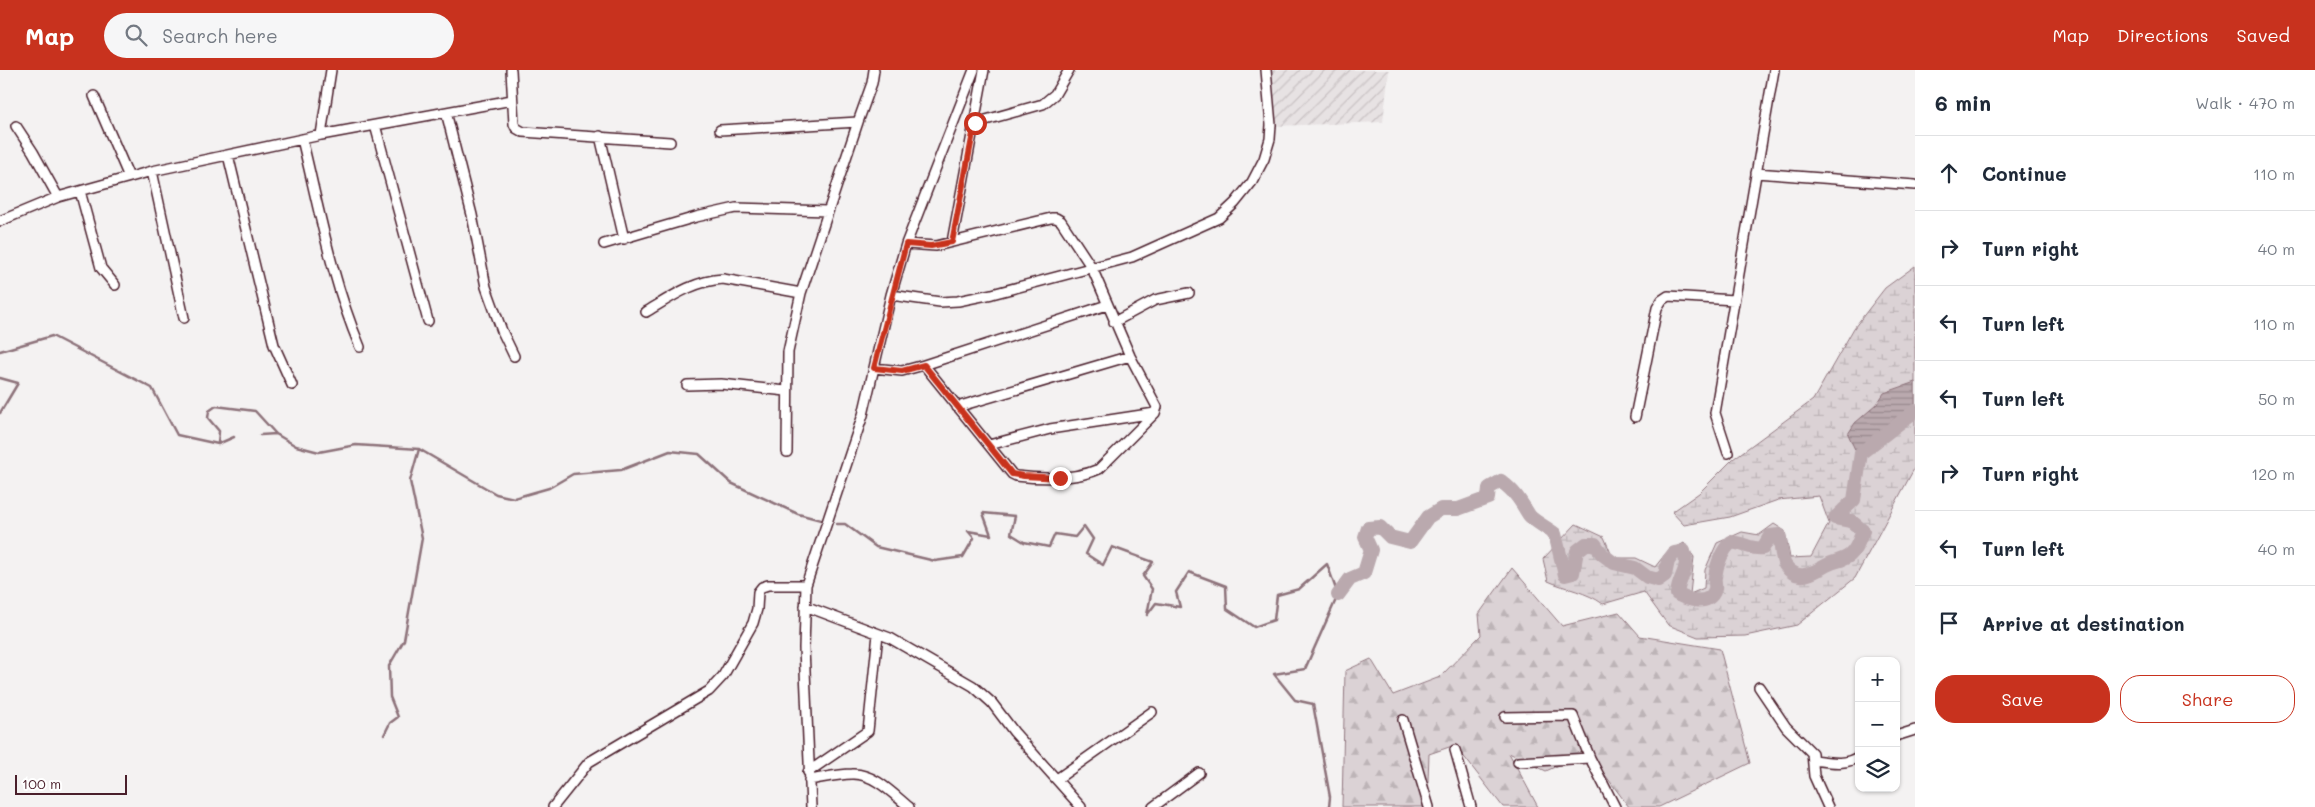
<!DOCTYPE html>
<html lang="en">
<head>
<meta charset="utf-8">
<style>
	body { margin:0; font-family:Mali,sans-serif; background:#f6f6f7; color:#1f2937 }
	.controls { position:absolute; right:15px; bottom:15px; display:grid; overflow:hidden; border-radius:10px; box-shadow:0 1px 4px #0004 }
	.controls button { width:45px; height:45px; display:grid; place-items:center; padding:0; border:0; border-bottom:1px solid #e0e1e3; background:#fff; color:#1f2937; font:25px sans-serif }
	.scale { position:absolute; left:15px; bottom:12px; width:112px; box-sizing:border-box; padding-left:5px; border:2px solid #4a1f2b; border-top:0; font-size:14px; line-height:18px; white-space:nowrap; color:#4a1f2b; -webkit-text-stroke:4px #fff; paint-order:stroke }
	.stop { position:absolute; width:15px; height:15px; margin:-11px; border:4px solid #c8321e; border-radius:50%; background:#fff }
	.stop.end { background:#c8321e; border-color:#fff; box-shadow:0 1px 5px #0008 }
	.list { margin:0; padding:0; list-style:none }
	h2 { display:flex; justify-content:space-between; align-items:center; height:65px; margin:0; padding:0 20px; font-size:21px }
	h2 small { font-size:16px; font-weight:400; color:#747a83 }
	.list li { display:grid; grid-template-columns:32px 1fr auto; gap:15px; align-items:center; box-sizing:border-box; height:75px; padding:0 20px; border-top:1px solid #e0e1e3 }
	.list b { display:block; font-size:19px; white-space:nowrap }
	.list em { font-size:16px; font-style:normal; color:#747a83 }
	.actions { display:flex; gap:10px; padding:15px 20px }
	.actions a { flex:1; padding:11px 0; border:1px solid #c8321e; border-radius:20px; text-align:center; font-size:18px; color:#c8321e }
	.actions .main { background:#c8321e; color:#fff }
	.icon { flex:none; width:28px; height:28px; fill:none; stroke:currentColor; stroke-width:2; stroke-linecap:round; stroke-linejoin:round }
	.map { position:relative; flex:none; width:1915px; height:737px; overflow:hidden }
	header { display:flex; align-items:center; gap:30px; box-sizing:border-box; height:70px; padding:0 25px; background:#c8321e; color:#fff }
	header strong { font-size:24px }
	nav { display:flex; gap:28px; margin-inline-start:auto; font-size:18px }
	.search { width:350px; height:45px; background:#f6f6f7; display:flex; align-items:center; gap:12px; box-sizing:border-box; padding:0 18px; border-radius:28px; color:#747a83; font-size:19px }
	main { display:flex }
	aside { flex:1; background:#fff }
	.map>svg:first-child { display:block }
</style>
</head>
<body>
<header>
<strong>Map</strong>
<div class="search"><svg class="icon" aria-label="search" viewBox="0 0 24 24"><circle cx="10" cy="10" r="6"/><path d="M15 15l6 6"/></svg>Search here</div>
<nav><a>Map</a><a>Directions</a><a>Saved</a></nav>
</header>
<main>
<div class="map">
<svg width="1915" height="737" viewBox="0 0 1915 737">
	<defs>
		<pattern id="industrial-furrows" width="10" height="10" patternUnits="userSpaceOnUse" patternTransform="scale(1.25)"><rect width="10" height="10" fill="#e7e2e3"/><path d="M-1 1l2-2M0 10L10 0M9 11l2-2" fill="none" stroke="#c8c1c3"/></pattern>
		<pattern id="forest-firs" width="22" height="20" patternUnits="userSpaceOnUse" patternTransform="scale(1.25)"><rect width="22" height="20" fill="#dbd2d5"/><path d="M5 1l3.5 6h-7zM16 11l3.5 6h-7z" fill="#bdb4b7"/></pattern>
		<pattern id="wetland-marsh" width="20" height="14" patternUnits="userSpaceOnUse" patternTransform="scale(1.25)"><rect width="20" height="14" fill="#dbd2d5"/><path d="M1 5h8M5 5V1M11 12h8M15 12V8" fill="none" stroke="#bdb4b7"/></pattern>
		<pattern id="water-rules" width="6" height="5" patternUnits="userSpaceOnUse" patternTransform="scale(1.25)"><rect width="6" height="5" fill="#baa9ae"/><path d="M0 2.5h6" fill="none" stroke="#99898e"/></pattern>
	</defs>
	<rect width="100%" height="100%" fill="#f4f2f2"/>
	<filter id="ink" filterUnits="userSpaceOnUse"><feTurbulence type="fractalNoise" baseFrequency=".02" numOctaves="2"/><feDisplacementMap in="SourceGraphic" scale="10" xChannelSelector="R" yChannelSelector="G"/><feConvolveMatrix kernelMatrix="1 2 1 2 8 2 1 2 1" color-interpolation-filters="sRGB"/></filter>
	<g filter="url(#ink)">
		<path fill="url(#industrial-furrows)" d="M 1269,0 L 1389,0 L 1383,52 L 1275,56 Z"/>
		<path fill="url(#forest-firs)" stroke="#927880" d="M 1512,498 L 1562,556 L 1619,542 L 1640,566 L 1720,579 L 1750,693 L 1659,737 L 1629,737 L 1588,682 L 1546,701 L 1509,683 L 1538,737 L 1503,737 L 1455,675 L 1429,684 L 1427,737 L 1342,737 L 1345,601 L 1371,589 L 1393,625 L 1440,607 L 1481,565 L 1479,544 Z"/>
		<path fill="url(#wetland-marsh)" stroke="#927880" d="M 1915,196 L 1915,397 L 1855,508 L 1797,555 L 1745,566 L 1698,567 L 1668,555 L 1644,522 L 1603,534 C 1587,522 1566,519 1548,511 L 1543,489 L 1576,454 L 1604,467 L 1613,488 L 1636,488 L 1655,497 L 1666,483 L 1684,473 L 1694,487 L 1690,524 L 1704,518 L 1705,500 L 1717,473 L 1742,462 L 1759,465 L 1774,454 L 1785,461 L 1790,488 L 1811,487 L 1829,453 L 1819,426 L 1778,430 L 1730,447 L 1684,455 L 1672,442 L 1699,423 L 1733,389 L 1813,330 L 1854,258 L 1885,218 Z"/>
		<path fill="url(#water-rules)" stroke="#8d727a" d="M 1915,312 L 1915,339 L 1895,348 L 1857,384 L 1848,364 L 1855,353 L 1877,334 L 1884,323 Z"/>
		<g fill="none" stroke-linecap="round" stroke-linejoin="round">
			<path stroke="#8d727a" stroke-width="2.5" d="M 0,281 L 52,266 L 152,318 L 177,365 L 218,374 L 234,367
				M 0,308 L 18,313 L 0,343
				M 260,365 L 276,364 L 296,376 L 319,382 L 356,375 L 419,379 L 496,424 L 514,428 L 549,418 L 573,404 L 621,400 L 670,381 L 699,384 L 731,413 L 798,444 L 821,450
				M 218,374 L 219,361 L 208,348 L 209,341 L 216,336 L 255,341 L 276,364
				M 837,454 L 845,454 L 876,477 L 935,491 L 963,487 L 974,468 L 968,461 L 991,465 L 983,443 L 1015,446 L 1011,464 L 1024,472 L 1049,477 L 1055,464 L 1075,467 L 1084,456 L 1093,469 L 1086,484 L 1103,495 L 1112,477 L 1153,492 L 1143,506 L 1152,519 L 1147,545 L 1156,533 L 1180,537 L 1176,522 L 1189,502 L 1226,516 L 1227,539 L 1254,557 L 1274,550 L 1277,525 L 1299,519 L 1327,494 L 1338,525 L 1305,599 L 1274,604 L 1295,630 L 1313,634 L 1330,727 L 1329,737
				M 384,665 L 390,653 L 398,647 L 390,627 L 389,596 L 404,570 L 422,468 L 410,411 L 419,379"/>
			<path stroke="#baa9ae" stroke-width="14" d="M 1338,525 L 1350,509 L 1364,503 L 1371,480 L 1365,467 L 1368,458 L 1380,457 L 1390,467 L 1410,472 L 1428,447 L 1441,439 L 1458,439 L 1488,428 L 1489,418 L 1501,411 C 1517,424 1519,429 1529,445 C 1532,450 1549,459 1555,464 L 1565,505 L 1573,503 L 1577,481 L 1586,474 L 1595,474 L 1602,484 L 1614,493 L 1635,498 L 1647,507 L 1658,510 L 1665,505 L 1668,491 L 1674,483 L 1684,481 C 1690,501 1679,505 1677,524 C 1687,530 1710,537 1715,519 C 1716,516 1714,511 1715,507 C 1717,493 1721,482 1731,472 C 1743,473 1752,480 1763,478 L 1770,466 L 1779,465 C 1781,473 1781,488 1785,495 C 1799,515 1814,501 1829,494 C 1836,491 1844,490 1850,485 C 1857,479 1859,470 1863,461 L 1851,451 L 1835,448 L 1854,430 L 1861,383 L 1915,341"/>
			<defs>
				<path id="minor" d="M 511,0 L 514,54 L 516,58 L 523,62 L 670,72
					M 94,26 L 129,107
					M 446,42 L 472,145 L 486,217 L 502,261 L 514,286
					M 975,53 L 1043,34 L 1055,24 L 1069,0
					M 375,55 L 428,251
					M 16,56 L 33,82 L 58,127
					M 720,60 L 858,52 L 872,13 L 874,0
					M 321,65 L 331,0
					M 600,66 L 624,169
					M 302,69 C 319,139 332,211 360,277
					M 228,85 L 274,275 L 292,315
					M 152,101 L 184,248
					M 1756,103 L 1915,115
					M 80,121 L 101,198 L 115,215
					M 0,151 L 58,127 L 152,101 L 321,65 L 512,30
					M 952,172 L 984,0
					M 604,174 L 696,147 L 736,138 L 827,141
					M 906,174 L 936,176 L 1051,148 L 1056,148 L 1061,151 L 1092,198 L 1130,286 L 1157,337 L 1155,343 L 1099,399 C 1074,410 1043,409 1016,406 L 1012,404 L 924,295
					M 891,225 L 940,232 L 958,231 L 992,224 L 1132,187 L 1219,148 L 1235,133 L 1252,112 L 1264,89 L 1270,69 L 1271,55 L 1266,0
					M 646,242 C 671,227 693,211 723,209 L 801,223
					M 1114,252 L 1155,230 L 1189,223
					M 874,298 L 902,301 L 924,295 L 1107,235
					M 687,315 L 721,314 L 786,321
					M 957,337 L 1130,286
					M 1635,347 L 1657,238 L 1662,230 L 1668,226 L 1734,230
					M 989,375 L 1050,359 L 1155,343
					M 787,382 L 788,282 L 801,223 L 858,52
					M 1728,383 L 1715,343 L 1774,0
					M 805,536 L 890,568 L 973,616 L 992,633 L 1014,662 L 1081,737
					M 1759,617 L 1786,657 L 1812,683 L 1814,706 L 1828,737
					M 1505,647 L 1573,646 L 1590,688 L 1615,737
					M 1403,650 L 1429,737
					M 1896,666 L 1915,660
					M 1455,680 L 1471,737
					M 1813,690 C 1829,692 1846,696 1859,686
					M 1518,692 L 1590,688
					M 808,702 L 868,661 L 878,564
					M 1057,709 L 1152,642
					M 809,710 C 823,708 838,704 852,704 C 874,703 893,724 909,737
					M 553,737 L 589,692 L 709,621 L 723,606 L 753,553 L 757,539 L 758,522 L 762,517 L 768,515 L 806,515
					M 811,737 L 804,578 L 806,515 L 863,345 L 891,225 L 906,174 L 974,0
					M 1153,737 L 1199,703"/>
			</defs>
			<use href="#minor" stroke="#4a1f2b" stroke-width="12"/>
			<use href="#minor" stroke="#fff" stroke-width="9"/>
		</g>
	</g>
	<g fill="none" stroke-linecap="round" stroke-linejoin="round" filter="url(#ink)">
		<path stroke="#c8321e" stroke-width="6" d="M 975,53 L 952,172 L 931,176 L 906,174 L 874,298 L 902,301 L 924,295 L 1012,404 L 1024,406 L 1060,408"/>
	</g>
</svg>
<div class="controls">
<button>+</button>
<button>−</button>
<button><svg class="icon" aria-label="layers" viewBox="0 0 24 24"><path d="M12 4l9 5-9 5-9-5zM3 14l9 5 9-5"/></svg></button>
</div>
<div class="scale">100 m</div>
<div class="stop" style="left:975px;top:53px"></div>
<div class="stop end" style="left:1060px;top:408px"></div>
</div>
<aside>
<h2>6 min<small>Walk · 470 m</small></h2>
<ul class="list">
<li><svg class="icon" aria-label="ahead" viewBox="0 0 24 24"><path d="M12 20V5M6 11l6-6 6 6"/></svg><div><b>Continue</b></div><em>110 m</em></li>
<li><svg class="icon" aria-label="right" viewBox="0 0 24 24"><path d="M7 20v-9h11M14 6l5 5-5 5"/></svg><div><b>Turn right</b></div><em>40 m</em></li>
<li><svg class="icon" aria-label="left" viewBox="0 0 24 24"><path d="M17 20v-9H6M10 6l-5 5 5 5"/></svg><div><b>Turn left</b></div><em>110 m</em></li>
<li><svg class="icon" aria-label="left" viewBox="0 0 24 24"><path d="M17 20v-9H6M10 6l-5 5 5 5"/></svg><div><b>Turn left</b></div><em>50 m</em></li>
<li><svg class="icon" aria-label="right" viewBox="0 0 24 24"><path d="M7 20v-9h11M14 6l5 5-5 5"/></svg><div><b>Turn right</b></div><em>120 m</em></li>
<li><svg class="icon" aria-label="left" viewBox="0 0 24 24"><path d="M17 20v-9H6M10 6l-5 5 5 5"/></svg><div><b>Turn left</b></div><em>40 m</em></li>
<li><svg class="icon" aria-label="arrive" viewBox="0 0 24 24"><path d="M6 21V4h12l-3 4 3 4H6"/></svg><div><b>Arrive at destination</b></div></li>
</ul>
<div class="actions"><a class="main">Save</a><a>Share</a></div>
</aside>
</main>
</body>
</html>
